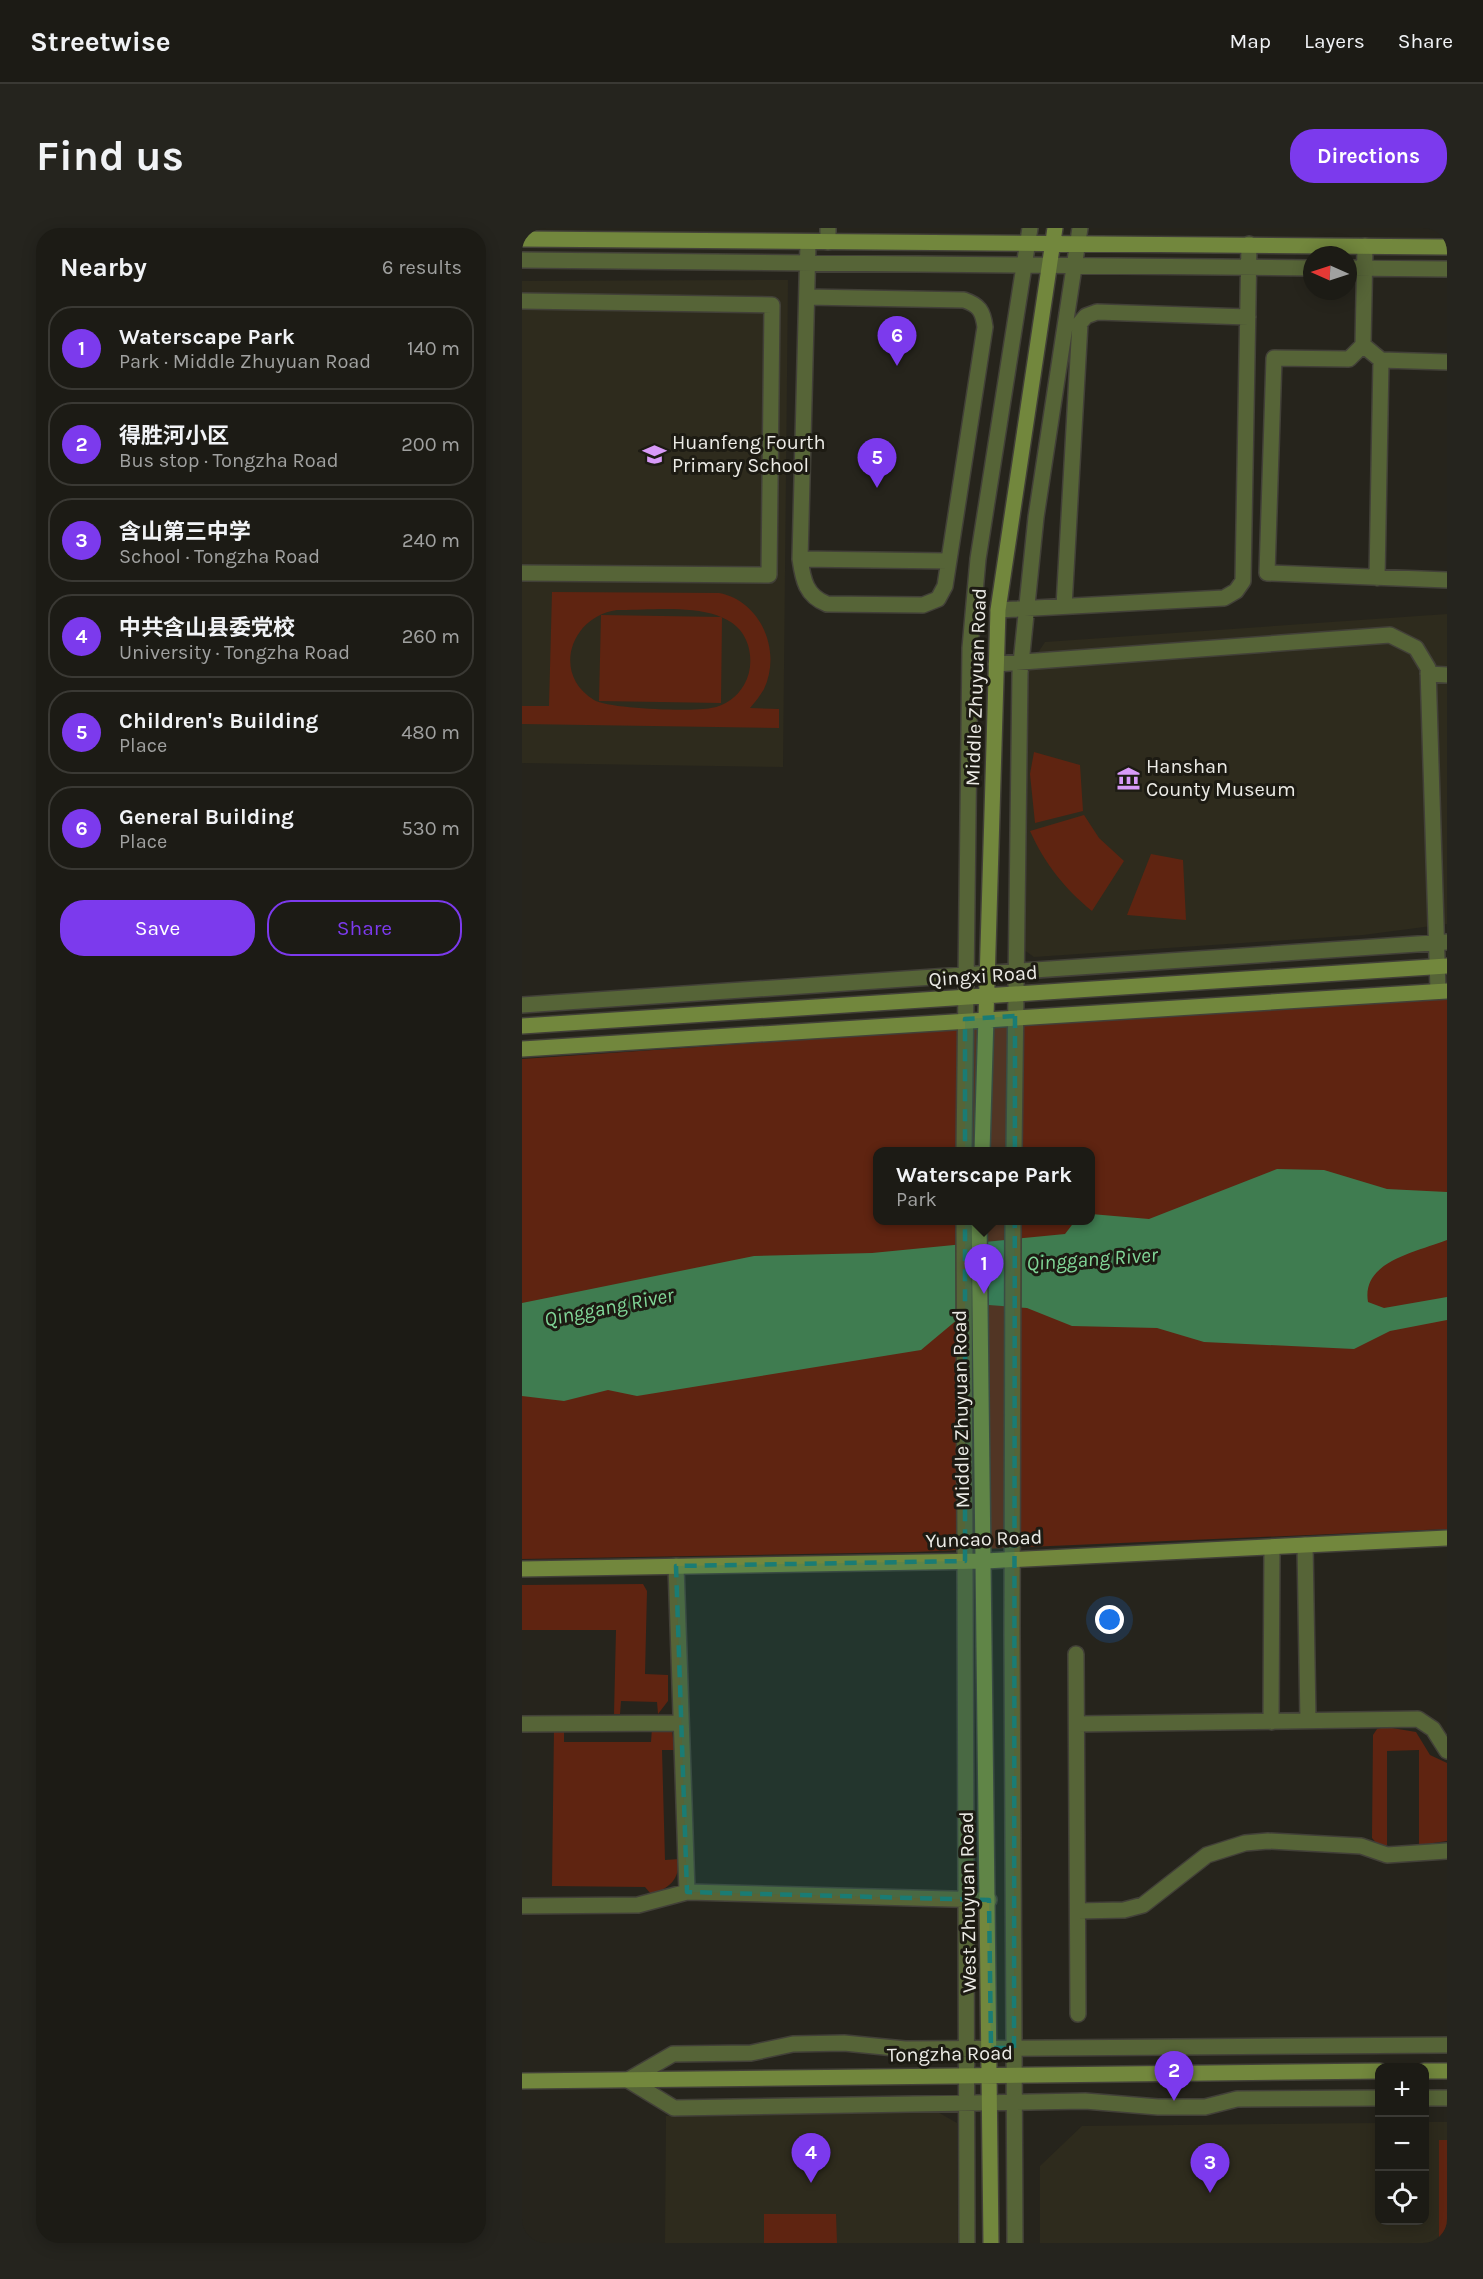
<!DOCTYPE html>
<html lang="en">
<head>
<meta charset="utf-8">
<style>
	body { margin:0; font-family:Karla,"Noto Sans SC",sans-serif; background:#25241e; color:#f1f3f6 }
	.controls { position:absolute; right:18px; bottom:18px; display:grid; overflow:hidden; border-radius:12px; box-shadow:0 3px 15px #0003 }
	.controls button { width:54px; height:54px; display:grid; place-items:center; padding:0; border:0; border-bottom:2px solid #3a3934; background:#1c1b15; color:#f1f3f6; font:30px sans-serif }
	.compass { position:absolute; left:781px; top:18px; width:54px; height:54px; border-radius:50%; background:#1c1b15; box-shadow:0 3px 15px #0003; rotate:273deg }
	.you { position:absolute; left:588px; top:1392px; width:21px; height:21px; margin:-15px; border:4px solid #fff; border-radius:50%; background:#1a73e8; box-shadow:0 0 0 9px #1a73e833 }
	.badge { display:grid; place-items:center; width:39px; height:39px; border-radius:50%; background:#7c3aed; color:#fff; font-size:20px; font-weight:700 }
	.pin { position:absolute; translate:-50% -50px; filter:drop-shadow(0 2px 3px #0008) }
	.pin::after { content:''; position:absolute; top:32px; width:21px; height:18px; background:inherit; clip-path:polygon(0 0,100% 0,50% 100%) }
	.popup { position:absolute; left:351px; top:919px; width:222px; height:78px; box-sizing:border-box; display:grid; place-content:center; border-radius:12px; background:#1c1b15; filter:drop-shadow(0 2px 4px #0005); font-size:20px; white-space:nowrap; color:#a0a1a0 }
	.popup b { font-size:22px; color:#f1f3f6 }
	.popup::after { content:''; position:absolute; left:50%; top:100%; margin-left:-12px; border:12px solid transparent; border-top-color:#1c1b15 }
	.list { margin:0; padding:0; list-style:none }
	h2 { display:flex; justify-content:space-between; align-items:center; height:78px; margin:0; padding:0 24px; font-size:26px }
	h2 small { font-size:20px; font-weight:400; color:#a0a1a0 }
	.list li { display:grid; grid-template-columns:39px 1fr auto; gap:18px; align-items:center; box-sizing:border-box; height:84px; margin:0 12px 12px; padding:0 12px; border:2px solid #3a3934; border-radius:24px }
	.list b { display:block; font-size:22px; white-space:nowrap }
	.list p { margin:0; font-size:20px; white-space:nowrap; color:#a0a1a0 }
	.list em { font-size:20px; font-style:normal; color:#a0a1a0 }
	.actions { display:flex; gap:12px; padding:18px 24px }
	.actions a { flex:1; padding:14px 0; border:2px solid #7c3aed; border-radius:24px; text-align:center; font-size:21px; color:#7c3aed }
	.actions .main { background:#7c3aed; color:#fff }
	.icon { flex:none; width:33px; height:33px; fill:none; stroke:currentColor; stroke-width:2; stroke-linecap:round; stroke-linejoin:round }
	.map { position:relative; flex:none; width:925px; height:2015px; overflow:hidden; border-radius:24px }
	header { display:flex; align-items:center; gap:36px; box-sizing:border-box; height:84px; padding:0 30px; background:#1c1b15; border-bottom:2px solid #3a3934 }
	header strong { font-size:28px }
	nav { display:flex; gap:33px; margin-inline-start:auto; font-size:21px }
	.intro { display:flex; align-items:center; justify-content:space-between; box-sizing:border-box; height:144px; padding:0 36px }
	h1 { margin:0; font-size:42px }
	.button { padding:15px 27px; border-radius:24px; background:#7c3aed; color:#fff; font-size:21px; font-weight:700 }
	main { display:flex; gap:36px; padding:0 36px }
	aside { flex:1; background:#1c1b15; border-radius:24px; box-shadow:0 3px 15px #0003 }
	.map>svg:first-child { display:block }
</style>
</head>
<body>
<header>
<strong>Streetwise</strong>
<nav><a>Map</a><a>Layers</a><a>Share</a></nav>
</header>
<div class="intro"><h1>Find us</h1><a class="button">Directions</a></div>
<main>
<aside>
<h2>Nearby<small>6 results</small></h2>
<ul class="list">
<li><span class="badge">1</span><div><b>Waterscape Park</b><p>Park · Middle Zhuyuan Road</p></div><em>140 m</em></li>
<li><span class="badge">2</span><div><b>得胜河小区</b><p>Bus stop · Tongzha Road</p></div><em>200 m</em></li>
<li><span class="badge">3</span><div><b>含山第三中学</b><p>School · Tongzha Road</p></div><em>240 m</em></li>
<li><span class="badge">4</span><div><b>中共含山县委党校</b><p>University · Tongzha Road</p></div><em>260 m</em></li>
<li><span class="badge">5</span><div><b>Children's Building</b><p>Place</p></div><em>480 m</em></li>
<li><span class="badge">6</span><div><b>General Building</b><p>Place</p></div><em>530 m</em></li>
</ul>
<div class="actions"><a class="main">Save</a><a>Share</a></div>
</aside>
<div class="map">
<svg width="925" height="2015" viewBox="0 0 925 2015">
	<rect width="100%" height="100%" fill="#26241c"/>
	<path fill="#2e2b1d" d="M 266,52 L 261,539 L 0,535 L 0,53 Z
		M 925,386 L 925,696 L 841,707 L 512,729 L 498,719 L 500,449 L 523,414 Z
		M 407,1879 L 435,1895 L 436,2015 L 143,2015 L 144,1888 Z
		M 903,1894 L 925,1894 L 925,2015 L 518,2015 L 518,1938 L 560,1898 L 857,1895 L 858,1992 L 902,1992 Z"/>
	<path fill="#5f2411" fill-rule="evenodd" d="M 30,364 L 197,365 C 239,373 260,423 242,461 C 238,468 233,474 228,480 L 257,481 L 257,500 L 0,496 L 0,478 L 27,478 ZM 95,382 C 134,383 212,370 226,417 C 230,431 229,445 222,457 C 215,469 203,478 189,480 C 170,484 87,481 72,472 C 29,446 49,388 95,382 Z
		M 79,387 L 200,389 L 199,475 L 77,473 Z
		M 512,524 L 558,537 L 561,583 L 513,595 L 508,546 Z
		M 562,587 L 577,610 L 602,633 L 570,683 C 542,660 523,636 508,603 Z
		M 629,626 L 661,632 L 664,692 L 605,687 Z
		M 925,768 L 925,1301 L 392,1324 L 0,1331 L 0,831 ZM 356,924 L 568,924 L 568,992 L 356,992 Z
		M 121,1356 L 125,1363 L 123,1446 L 146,1447 L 146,1473 L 136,1486 L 135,1474 L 99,1473 L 98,1486 L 92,1486 L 94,1402 L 0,1402 L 0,1357 Z
		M 864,1499 L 894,1504 L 908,1527 L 925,1535 L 925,1613 L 897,1617 L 897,1522 L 865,1523 L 865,1617 L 856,1617 L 850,1610 L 851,1507 L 855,1501 Z
		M 32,1500 L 42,1501 L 42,1514 L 129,1514 L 130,1500 L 145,1501 L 150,1504 L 153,1522 L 140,1522 L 143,1632 L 157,1631 C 157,1652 148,1660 129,1666 L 123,1659 L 30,1658 Z
		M 917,1912 L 925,1912 L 925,2015 L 917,2015 Z
		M 314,1986 L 315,2015 L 242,2015 L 242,1986 Z"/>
	<path fill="#3f7c50" d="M 755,941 L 802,942 L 865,961 L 925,964 L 925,1012 C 895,1024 839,1033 846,1074 L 862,1080 L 925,1069 L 925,1092 L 868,1103 L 832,1121 L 682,1114 L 635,1100 L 550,1098 L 505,1080 L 454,1076 L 399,1122 L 115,1168 L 86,1162 L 42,1173 L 0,1168 L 0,1075 L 232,1028 L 350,1025 L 543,1006 L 553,993 L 568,992 L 569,986 L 627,991 Z"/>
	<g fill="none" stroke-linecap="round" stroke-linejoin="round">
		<defs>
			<path id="street" d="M 306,14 L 306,0
				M 843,18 L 841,117 L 859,132 L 855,350
				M 0,32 L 790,40
				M 826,40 L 925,41
				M 285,69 L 442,72 C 457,77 461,83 463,99 L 423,358 L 416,371 L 401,377 L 305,376 C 284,368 281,352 278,331 L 286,14
				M 0,73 L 250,77 L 247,347 L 0,345
				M 841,117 L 827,131 L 752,130 L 745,345 L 925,352
				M 859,132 L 925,134
				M 278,331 L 426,333
				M 542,378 L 558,95 L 564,88 L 575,84 L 726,89
				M 476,382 L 702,370 L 714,363 L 721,353 L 727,16
				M 474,436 L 868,407 L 894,420 L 906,440 L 916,763
				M 906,446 L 925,447
				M 0,777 L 925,714
				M 442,924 L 448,420 L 456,331 L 508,0
				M 492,924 L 498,445 L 514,289 L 558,0
				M 442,992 L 445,2015
				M 491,992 L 490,1407 L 493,2015
				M 783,1317 L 786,1493
				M 154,1338 L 165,1664
				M 554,1426 L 556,1786
				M 749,1494 L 750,1319
				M 0,1496 L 159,1495
				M 555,1496 L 896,1491 L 911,1501 L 925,1523
				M 0,1678 L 116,1677 L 165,1664 L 467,1672
				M 556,1683 L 602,1682 L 621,1677 L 685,1627 L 723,1615 L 746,1613 L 839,1618 L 865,1627 L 925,1623
				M 858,1870 L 715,1871 L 683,1879 L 636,1879 L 563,1873 L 152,1880 L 106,1852 L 151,1826 L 229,1825 L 271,1816 L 322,1815 L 383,1821 L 925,1817
				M 902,1870 L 925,1870"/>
			<path id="secondary" d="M 0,11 L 925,19
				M 0,798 L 925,738
				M 0,821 L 925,763
				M 460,924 L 476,382 L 533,0
				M 457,992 L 469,2015
				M 0,1341 L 463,1333 L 925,1310
				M 902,1843 L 925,1843
				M 0,1853 L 858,1843"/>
		</defs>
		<use href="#street" stroke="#424038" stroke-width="18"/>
		<use href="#secondary" stroke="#424038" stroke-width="18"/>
		<use href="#street" stroke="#566437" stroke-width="15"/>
		<use href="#secondary" stroke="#72873d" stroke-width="15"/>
	</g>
	<path fill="#1a7c74" fill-opacity="0.2" stroke="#1a7c74" stroke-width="4.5" stroke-dasharray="12 8" stroke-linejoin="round" d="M 493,788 L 492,1820 L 469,1820 L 467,1672 L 165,1664 L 154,1338 L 443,1333 L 443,791 Z"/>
	<defs>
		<symbol id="school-bare" viewBox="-9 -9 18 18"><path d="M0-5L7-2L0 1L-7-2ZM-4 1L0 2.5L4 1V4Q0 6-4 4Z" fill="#d89af8" stroke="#1d1b13" stroke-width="2.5" paint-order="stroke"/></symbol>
		<symbol id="museum-bare" viewBox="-9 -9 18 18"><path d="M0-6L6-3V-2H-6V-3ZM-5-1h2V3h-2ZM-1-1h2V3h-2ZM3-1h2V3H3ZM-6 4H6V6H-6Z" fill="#d89af8" stroke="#1d1b13" stroke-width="2.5" paint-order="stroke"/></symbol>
	</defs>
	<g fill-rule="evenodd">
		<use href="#school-bare" x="116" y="210" width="33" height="33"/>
		<use href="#museum-bare" x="590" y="534" width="33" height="33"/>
	</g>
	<g text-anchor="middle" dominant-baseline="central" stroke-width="6" stroke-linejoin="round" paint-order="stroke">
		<g font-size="20" fill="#ecebe6" stroke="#1d1b13" text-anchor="start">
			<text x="150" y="214">Huanfeng Fourth<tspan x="150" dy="23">Primary School</tspan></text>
			<text x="624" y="538">Hanshan<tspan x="624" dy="23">County Museum</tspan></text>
		</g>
		<g font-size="20" fill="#ecebe6" stroke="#1d1b13">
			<text transform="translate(454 459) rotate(-88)">Middle Zhuyuan Road</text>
			<text transform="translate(461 748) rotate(-4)">Qingxi Road</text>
			<text transform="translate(439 1181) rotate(-91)">Middle Zhuyuan Road</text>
			<text transform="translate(462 1311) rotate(-2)">Yuncao Road</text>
			<text transform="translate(446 1674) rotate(-91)">West Zhuyuan Road</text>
			<text transform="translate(428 1826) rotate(-1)">Tongzha Road</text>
		</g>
		<g font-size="21" font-style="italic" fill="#81d798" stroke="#1d1b13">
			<text transform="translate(570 1031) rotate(-4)">Qinggang River</text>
			<text transform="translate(87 1079) rotate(-11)">Qinggang River</text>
		</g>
	</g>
</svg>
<div class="controls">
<button>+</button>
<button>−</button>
<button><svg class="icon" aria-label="locate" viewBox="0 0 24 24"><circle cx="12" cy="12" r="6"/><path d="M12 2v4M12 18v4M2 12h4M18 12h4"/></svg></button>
</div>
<svg class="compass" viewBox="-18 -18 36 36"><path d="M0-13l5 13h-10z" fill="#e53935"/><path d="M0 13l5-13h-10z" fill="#a0a1a0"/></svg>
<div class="you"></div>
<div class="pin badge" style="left:462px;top:1066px">1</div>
<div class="popup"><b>Waterscape Park</b>Park</div>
<div class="pin badge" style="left:652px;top:1873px">2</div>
<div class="pin badge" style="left:688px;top:1965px">3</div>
<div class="pin badge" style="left:289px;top:1955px">4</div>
<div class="pin badge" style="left:355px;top:260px">5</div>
<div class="pin badge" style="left:375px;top:138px">6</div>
</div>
</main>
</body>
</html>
